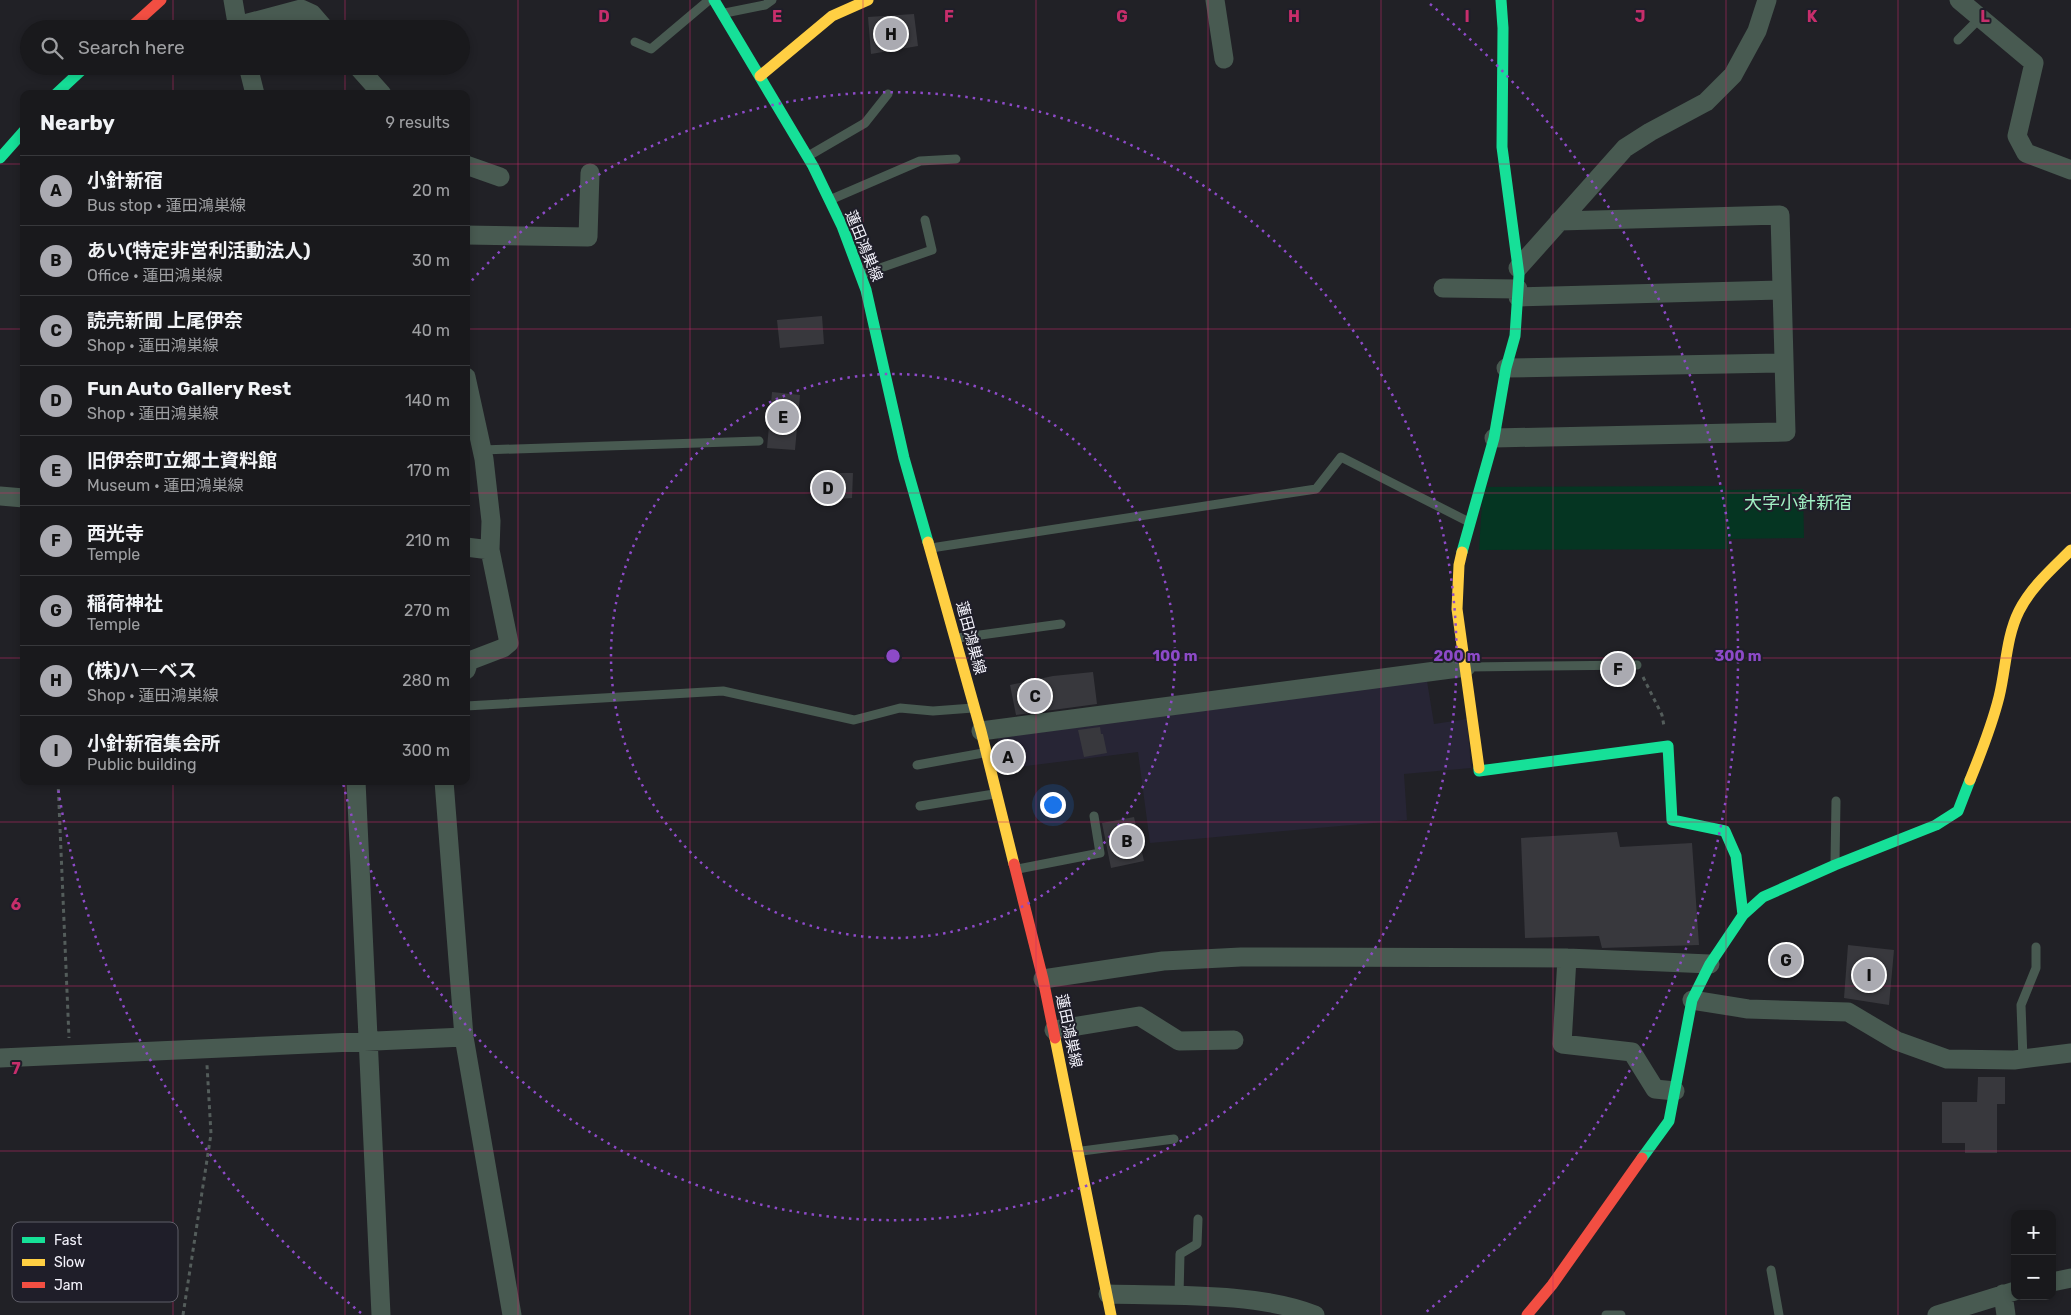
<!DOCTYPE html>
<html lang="en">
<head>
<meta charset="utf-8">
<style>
	body { margin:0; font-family:Rubik,"Noto Sans JP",sans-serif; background:#262629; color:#f1f3f6 }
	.controls { position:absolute; right:15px; bottom:15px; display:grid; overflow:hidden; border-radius:10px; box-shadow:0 2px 8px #0003 }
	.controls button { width:45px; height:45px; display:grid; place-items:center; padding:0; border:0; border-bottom:1px solid #37383b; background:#19191c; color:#f1f3f6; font:25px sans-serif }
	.you { position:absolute; left:1052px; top:804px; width:18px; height:18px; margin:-12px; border:4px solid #fff; border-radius:50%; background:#1a73e8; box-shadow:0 0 0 8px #1a73e833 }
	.badge { display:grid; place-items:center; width:32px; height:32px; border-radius:50%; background:#aaaab1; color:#111; font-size:16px; font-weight:700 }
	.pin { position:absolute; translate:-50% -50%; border:2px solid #fff; box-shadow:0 1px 5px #0006 }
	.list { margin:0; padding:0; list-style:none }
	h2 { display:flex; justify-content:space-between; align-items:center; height:65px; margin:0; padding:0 20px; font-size:21px }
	h2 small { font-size:16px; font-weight:400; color:#9fa0a3 }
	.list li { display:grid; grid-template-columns:32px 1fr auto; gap:15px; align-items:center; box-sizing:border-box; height:70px; padding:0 20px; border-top:1px solid #37383b }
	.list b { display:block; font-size:19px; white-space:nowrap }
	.list p { margin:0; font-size:16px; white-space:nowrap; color:#9fa0a3 }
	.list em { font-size:16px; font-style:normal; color:#9fa0a3 }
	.icon { flex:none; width:28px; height:28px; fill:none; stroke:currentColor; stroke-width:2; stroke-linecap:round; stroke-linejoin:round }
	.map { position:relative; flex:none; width:2071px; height:1315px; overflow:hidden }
	.search { position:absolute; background:#19191c; box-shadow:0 2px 8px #0003; left:20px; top:20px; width:450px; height:55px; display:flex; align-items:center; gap:12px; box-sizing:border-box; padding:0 18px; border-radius:28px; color:#9fa0a3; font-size:19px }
	.panel { position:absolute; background:#19191c; box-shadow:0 2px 8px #0003; left:20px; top:90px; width:450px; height:695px; border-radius:10px }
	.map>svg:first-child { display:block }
</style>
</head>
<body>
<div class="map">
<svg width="2071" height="1315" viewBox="0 0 2071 1315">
	<rect width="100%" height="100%" fill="#212126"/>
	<path fill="#272535" d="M 1427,681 L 1434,724 L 1467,719 L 1471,768 L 1404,774 L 1407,820 L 1150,843 L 1138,752 L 1002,769 L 998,738 Z"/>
	<path fill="#053522" d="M 1725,486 L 1726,490 L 1803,489 L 1804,538 L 1728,539 L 1728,549 L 1479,550 L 1483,487 Z"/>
	<path fill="#38383d" d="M 914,14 L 918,46 L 871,54 L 868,17 Z
		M 822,316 L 824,344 L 780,348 L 777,320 Z
		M 772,392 L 800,395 L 795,450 L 767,448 Z
		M 819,473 L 853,473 L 852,498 L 819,500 Z
		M 1093,672 L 1097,704 L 1016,715 L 1010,685 L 1053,676 Z
		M 1100,727 L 1101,734 L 1103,734 L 1107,753 L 1084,757 L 1078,730 Z
		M 1134,817 L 1144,861 L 1111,868 L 1102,823 Z
		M 1617,832 L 1620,847 L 1692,843 L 1699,945 L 1602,948 L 1599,936 L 1525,938 L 1521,838 Z
		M 1848,945 L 1894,950 L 1889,1005 L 1844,998 Z
		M 1978,1077 L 2005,1077 L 2005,1104 L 1997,1104 L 1997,1153 L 1965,1153 L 1965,1143 L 1942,1143 L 1942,1102 L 1977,1102 Z"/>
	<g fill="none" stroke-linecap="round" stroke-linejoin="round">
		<path stroke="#545d5b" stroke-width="3" stroke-dasharray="4 4" stroke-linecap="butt" d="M 1643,677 L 1662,715 L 1664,726
			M 58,781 L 69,1038
			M 183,1315 L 211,1134 L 207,1065"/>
		<path stroke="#485a51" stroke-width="9" d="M 725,13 L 765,5 L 772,0
			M 1958,40 L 1980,18
			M 635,42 L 651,49 L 709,0
			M 810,155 L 865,123 L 888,94
			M 832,199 L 920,161 L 956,159
			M 863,274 L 932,250 L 925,220
			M 482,450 L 759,441
			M 931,548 L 1316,489 L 1341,457 L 1467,521
			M 958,638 L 1061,624
			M 1469,667 L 1637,665
			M 466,706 L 723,691 L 854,720 L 900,708 L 933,711 L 973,708
			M 917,765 L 983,753
			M 920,806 L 994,794
			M 1835,862 L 1836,801
			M 1018,869 L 1100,853 L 1094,816
			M 2023,1059 L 2021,1005 L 2036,968 L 2036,947
			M 1082,1151 L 1174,1139
			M 1771,1270 L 1779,1315
			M 1179,1296 L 1180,1254 L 1197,1244 L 1198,1219
			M 1606,1315 L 1621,1315"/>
		<path stroke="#485a51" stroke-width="19" d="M 233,0 L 238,29
			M 1215,0 L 1224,59
			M 1959,0 L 2034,63 L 2017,136 L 2026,153 L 2071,170
			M 237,26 L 301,9 L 312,14 L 325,29
			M 248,66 L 255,94
			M 357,66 L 382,94
			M 466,165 L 500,177
			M 466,235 L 588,237 L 590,173
			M 1518,268 L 1625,148 L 1650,132 L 1706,102 L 1733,75 L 1757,31 L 1767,0
			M 1443,288 L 1518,289
			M 1518,297 L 1782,290
			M 1506,368 L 1784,363
			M 466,377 L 484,459 L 491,521 L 490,550 L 509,643 L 503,648 L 469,661 L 466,670
			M 1494,438 L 1786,432 L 1780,215 L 1559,221
			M 0,496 L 24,498
			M 466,547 L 490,550
			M 981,731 L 1466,667
			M 356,781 L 381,1315
			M 444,781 L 464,1037 L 512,1315
			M 1567,958 L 1562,1044 L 1632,1052 L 1655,1089 L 1675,1091
			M 1043,979 L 1163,961 L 1241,957 L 1567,958 L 1710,964
			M 1692,1000 L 1748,1009 L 1848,1012 L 1897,1041 L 1947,1059 L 2014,1060 L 2071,1053
			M 1054,1030 L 1139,1016 L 1179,1041 L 1234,1040
			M 0,1058 L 464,1037
			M 2052,1282 L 2071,1278
			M 1108,1294 C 1171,1296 1257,1292 1315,1315
			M 2003,1294 L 2006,1315
			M 1937,1315 L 2015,1291"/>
		<path stroke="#16e098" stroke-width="11" d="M 714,0 L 813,166 L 842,226 L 866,290 L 904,458 L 928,542
			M 56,94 L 86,66
			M 0,158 L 24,131
			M 1462,552 L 1494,438 L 1506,368 L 1515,336 L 1519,275 L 1502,147 L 1503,28 L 1501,0
			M 1479,768 L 1479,771 L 1668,746 L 1672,820 L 1725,831 L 1736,856 L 1743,915
			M 1642,1158 L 1669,1121 L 1692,1000 L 1710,964 L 1743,915 L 1763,897 L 1835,865 L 1936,825 L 1958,811 L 1970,780"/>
		<path stroke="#ffcf43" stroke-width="11" d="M 760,76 L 832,16 L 868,0
			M 928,542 L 981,731 L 1014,864
			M 1462,552 L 1459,565 L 1457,609 L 1479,768
			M 1970,780 C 1981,753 1992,725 1999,697 C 2006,669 2006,637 2019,611 C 2031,587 2052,569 2071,550
			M 1055,1038 L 1111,1315"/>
		<path stroke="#f24e42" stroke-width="11" d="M 129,29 L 161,0
			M 1014,864 L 1043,979 L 1055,1038
			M 1527,1315 L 1552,1285 L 1642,1158"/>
	</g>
	<path fill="none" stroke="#c72e6b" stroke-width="1" stroke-opacity="0.55" d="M 173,0 L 173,29M 345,0 L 345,29M 518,0 L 518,1315M 690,0 L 690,1315M 863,0 L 863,1315M 1036,0 L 1036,1315M 1208,0 L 1208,1315M 1381,0 L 1381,1315M 1553,0 L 1553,1315M 1726,0 L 1726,1315M 1898,0 L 1898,1315M 173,66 L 173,94M 345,66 L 345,94M 0,164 L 24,164M 466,164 L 2071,164M 0,329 L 24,329M 466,329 L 2071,329M 0,493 L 24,493M 466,493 L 2071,493M 0,658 L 24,658M 466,658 L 2071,658M 173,781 L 173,1315M 345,781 L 345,1315M 0,822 L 2071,822M 0,986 L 2071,986M 0,1151 L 2071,1151"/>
	<g fill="none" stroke="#8d4ac8" stroke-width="2.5" stroke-dasharray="2.5 5">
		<circle cx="893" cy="656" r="282"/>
		<path d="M467 286A564 564 0 1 1 343 783"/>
		<path d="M361 1313A845 845 0 0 1 58 788M1430 4A845 845 0 0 1 1425 1313"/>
	</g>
	<g text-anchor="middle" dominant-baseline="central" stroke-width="4" stroke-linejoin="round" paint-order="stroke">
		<g font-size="15" fill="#f4f3fc" stroke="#1f1e29">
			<text transform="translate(864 246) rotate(68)">蓮田鴻巣線</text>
			<text transform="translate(971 638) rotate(75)">蓮田鴻巣線</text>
			<text transform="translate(1069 1031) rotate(78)">蓮田鴻巣線</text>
		</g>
		<g font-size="18" fill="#a1f0c4" stroke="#1f1e29">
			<text x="1798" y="503">大字小針新宿</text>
		</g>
	</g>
	<rect x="12" y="1222" width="166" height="80" rx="8" fill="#1f1e29" stroke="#5f5e68" stroke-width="1"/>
	<rect x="22" y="1237" width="23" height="6" fill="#16e098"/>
	<rect x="22" y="1259" width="23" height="7" fill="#ffcf43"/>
	<rect x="22" y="1282" width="23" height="6" fill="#f24e42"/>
	<g font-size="14" fill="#f4f3fc">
		<text x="54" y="1245">Fast</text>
		<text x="54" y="1267">Slow</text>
		<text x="54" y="1290">Jam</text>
	</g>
	<g font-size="16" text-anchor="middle" font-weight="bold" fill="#c72e6b" stroke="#1f1e29" stroke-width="4" stroke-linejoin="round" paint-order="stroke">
		<text x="604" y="22">D</text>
		<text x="777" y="22">E</text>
		<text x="949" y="22">F</text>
		<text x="1122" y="22">G</text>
		<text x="1294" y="22">H</text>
		<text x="1467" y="22">I</text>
		<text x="1640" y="22">J</text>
		<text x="1812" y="22">K</text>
		<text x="1985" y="22">L</text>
		<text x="16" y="910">6</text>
		<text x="16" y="1074">7</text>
	</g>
	<circle cx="893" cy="656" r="8" fill="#8d4ac8" stroke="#1f1e29" stroke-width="2.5"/>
	<g font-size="15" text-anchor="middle" font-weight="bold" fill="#8d4ac8" stroke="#1f1e29" stroke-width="4" stroke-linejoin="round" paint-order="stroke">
		<text x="1175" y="661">100 m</text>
		<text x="1457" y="661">200 m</text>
		<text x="1738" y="661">300 m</text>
	</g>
</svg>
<div class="controls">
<button>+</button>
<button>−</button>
</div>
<div class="you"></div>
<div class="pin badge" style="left:1008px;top:757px">A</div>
<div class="pin badge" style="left:1127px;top:841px">B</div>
<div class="pin badge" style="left:1035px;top:696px">C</div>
<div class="pin badge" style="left:828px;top:488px">D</div>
<div class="pin badge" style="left:783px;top:417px">E</div>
<div class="pin badge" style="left:1618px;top:669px">F</div>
<div class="pin badge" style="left:1786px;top:960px">G</div>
<div class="pin badge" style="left:891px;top:34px">H</div>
<div class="pin badge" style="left:1869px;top:975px">I</div>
<div class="search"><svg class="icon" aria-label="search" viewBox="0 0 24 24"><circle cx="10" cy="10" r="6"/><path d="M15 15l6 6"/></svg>Search here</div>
<section class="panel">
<h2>Nearby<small>9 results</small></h2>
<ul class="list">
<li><span class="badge">A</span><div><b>小針新宿</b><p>Bus stop · 蓮田鴻巣線</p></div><em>20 m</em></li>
<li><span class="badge">B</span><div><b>あい(特定非営利活動法人)</b><p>Office · 蓮田鴻巣線</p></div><em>30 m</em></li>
<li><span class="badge">C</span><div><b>読売新聞 上尾伊奈</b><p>Shop · 蓮田鴻巣線</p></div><em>40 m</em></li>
<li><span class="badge">D</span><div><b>Fun Auto Gallery Rest</b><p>Shop · 蓮田鴻巣線</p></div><em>140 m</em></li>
<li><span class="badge">E</span><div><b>旧伊奈町立郷土資料館</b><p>Museum · 蓮田鴻巣線</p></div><em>170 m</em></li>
<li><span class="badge">F</span><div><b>西光寺</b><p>Temple</p></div><em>210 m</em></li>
<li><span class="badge">G</span><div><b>稲荷神社</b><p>Temple</p></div><em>270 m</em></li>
<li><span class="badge">H</span><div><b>(株)ハ―ベス</b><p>Shop · 蓮田鴻巣線</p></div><em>280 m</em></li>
<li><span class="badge">I</span><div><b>小針新宿集会所</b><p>Public building</p></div><em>300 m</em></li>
</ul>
</section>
</div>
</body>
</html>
